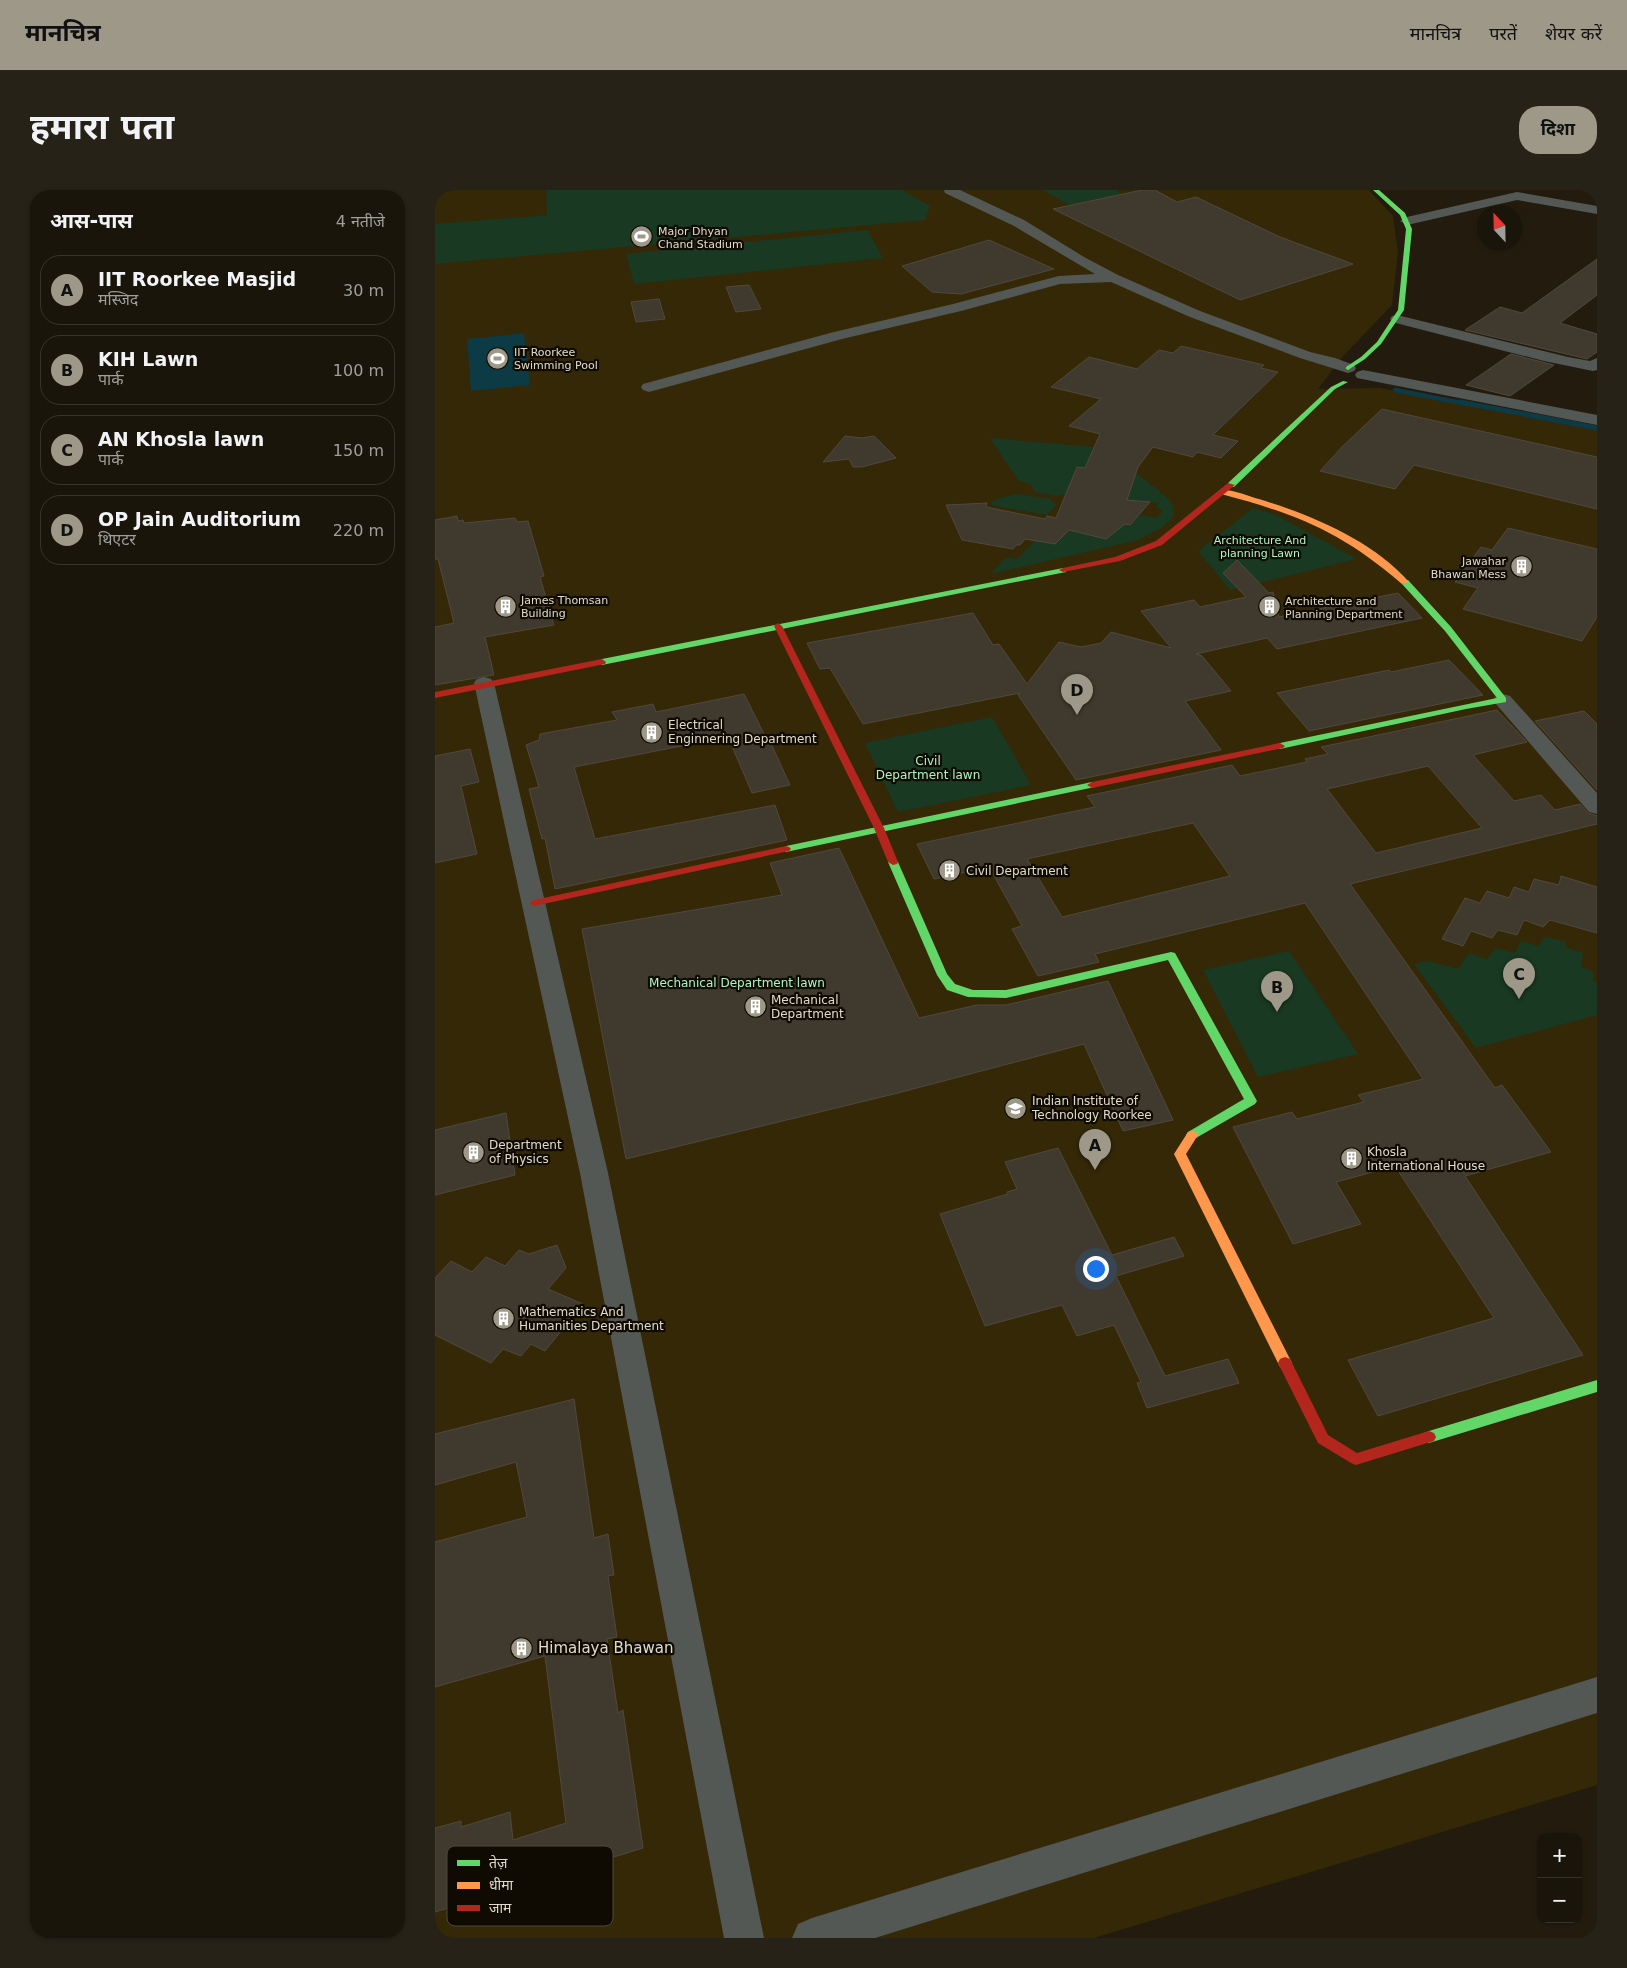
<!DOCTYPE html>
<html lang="hi">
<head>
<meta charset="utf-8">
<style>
	body { margin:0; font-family:"DejaVu Sans","Noto Sans Devanagari",sans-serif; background:#272218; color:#f1f3f6 }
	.controls { position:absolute; right:15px; bottom:15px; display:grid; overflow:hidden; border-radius:10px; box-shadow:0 1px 4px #0004 }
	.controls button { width:45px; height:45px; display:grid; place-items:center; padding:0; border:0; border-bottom:1px solid #38342b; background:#1a150a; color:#f1f3f6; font:25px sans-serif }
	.compass { position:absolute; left:1042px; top:15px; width:45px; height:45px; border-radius:50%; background:#1a150a; box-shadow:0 1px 4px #0004; rotate:338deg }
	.you { position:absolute; left:660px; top:1078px; width:18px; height:18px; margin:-12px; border:4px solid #fff; border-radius:50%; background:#1a73e8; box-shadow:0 0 0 8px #1a73e833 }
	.badge { display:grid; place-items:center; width:32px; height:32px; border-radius:50%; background:#9e9888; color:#111; font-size:16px; font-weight:700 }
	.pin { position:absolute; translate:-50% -41px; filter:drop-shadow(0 1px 2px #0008) }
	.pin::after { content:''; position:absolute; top:26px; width:18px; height:15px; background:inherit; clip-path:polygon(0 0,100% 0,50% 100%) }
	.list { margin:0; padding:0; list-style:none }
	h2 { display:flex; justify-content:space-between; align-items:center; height:65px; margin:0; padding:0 20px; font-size:21px }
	h2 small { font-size:16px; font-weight:400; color:#9f9f9c }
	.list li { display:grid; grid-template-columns:32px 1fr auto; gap:15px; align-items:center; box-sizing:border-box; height:70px; margin:0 10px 10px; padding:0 10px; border:1px solid #38342b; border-radius:20px }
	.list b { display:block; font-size:19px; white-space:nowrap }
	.list p { margin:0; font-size:16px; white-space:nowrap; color:#9f9f9c }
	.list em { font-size:16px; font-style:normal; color:#9f9f9c }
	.map { position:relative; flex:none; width:1162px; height:1748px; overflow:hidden; border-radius:20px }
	header { display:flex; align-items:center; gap:30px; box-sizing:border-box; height:70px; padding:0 25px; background:#9e9888; color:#111 }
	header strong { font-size:24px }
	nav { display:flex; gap:28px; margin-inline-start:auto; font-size:18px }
	.intro { display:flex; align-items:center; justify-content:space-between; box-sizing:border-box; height:120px; padding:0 30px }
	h1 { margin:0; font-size:35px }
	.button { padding:12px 22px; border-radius:20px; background:#9e9888; color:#111; font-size:18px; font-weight:700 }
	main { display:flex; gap:30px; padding:0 30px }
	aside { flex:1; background:#1a150a; border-radius:20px; box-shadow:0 1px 4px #0004 }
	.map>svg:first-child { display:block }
</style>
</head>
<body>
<header>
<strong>मानचित्र</strong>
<nav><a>मानचित्र</a><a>परतें</a><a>शेयर करें</a></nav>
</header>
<div class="intro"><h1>हमारा पता</h1><a class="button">दिशा</a></div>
<main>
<aside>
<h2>आस-पास<small>4 नतीजे</small></h2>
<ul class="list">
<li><span class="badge">A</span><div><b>IIT Roorkee Masjid</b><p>मस्जिद</p></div><em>30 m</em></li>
<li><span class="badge">B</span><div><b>KIH Lawn</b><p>पार्क</p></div><em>100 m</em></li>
<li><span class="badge">C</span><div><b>AN Khosla lawn</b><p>पार्क</p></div><em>150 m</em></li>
<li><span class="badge">D</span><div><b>OP Jain Auditorium</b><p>थिएटर</p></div><em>220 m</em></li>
</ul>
</aside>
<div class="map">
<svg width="1162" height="1748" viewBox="0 0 1162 1748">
	<rect width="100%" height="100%" fill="#231c0e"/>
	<path fill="#342807" d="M 0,0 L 934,0 L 958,26 L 963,63 L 957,115 L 909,165 L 883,199 L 945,198 L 1162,240 L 1162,1595 L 659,1748 L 0,1748 Z"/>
	<path fill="#193922" d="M 111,0 L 467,0 L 495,16 L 490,30 L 0,74 L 0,34 L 112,25 Z
		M 608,0 L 682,0 L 682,1 L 687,4 L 634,15 Z
		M 432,40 L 448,68 L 199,94 L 191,64 Z
		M 555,248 L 670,258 L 729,305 L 737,313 L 739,323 L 735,331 L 726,338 L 703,350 L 556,384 L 571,367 L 582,369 L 600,351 L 620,354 L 634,340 L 671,349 L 690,334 L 695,335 L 704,325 L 722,328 L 728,320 L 721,318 L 724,313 L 703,311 L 690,318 L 686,303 L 694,304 L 697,294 L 650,278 L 641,277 L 631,304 L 622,306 L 600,302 L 595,294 L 583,290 Z
		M 581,304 L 617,309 L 616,311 L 622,314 L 612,325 L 555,315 L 561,309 Z
		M 818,318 L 839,324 L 922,369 L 795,400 L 763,361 Z
		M 557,527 L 596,595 L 463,622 L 430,553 Z
		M 1109,747 L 1130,751 L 1131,757 L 1148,763 L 1146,777 L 1159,782 L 1158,791 L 1162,793 L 1162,825 L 1041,858 L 979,774 L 993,771 L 1023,779 L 1034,763 L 1052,769 L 1060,758 L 1080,763 L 1086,751 L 1104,756 Z
		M 854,761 L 923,864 L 823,887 L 768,780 Z"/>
	<path fill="#0c3a45" d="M 89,143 L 95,195 L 36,201 L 32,149 Z"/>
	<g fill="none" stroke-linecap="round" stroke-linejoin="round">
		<path stroke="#0c3a45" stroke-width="4.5" d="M 960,200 L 1032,214"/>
		<path stroke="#0c3a45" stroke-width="5" d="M 1025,212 L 1162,238"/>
	</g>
	<path fill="#403a2e" stroke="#50493d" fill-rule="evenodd" d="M 707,0 L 720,0 L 742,12 L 761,7 L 845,47 L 918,74 L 805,110 L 618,19 Z
		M 554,50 L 619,79 L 526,104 L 497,102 L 467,76 Z
		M 1162,69 L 1162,105 L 1125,133 L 1162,144 L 1162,162 L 1152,169 L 1030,140 L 1065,117 L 1087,123 Z
		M 314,95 L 326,119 L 301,122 L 291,97 Z
		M 224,109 L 230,129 L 201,132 L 196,112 Z
		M 746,156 L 829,175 L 826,178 L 843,182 L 778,245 L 803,251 L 786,268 L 762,262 L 758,267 L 718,257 L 703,277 L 692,310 L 715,312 L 695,335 L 690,334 L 671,349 L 634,340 L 620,354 L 590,349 L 585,355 L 581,355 L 578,359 L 527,350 L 511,315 L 552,313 L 551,317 L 610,329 L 612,326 L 621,328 L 642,277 L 650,278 L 665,244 L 634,236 L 666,209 L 616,197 L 654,167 L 702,179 L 724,160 L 738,163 Z
		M 1076,164 L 1119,175 L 1075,206 L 1031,195 Z
		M 947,219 L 1162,267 L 1162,319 L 979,275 L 960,299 L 885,281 L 907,257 Z
		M 410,246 L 427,248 L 439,246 L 461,268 L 427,277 L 418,277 L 414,269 L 388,272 Z
		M 22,326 L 23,331 L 28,330 L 29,333 L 80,328 L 82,332 L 93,331 L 109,386 L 105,387 L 119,435 L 50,447 L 59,485 L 0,495 L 0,437 L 19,433 L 3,369 L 0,369 L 0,330 Z
		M 1073,338 L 1162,359 L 1162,427 L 1147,451 L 1028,419 L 1043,398 L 1020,392 L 1046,357 L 1057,360 Z
		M 802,370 L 834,403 L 838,402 L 844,427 L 963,403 L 987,428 L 842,459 L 832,448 L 761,464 L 767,466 L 796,501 L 750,511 L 786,560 L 641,590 L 583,505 L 585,503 L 428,534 L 395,478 L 385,479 L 372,453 L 538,423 L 558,455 L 564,454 L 592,494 L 624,452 L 646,457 L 666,453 L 676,442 L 736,458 L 706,421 L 759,410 L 765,417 L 811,407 L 788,383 Z
		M 1014,470 L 1048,505 L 874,541 L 842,503 L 954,480 L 956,482 Z
		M 309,504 L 332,550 L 334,549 L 355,595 L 317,603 L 293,547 L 139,577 L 160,649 L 340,615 L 352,650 L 120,699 L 110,648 L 107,649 L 94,599 L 104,597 L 91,555 L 104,550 L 105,544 L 182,530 L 177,522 L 218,514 L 221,522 Z
		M 1062,520 L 1092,552 L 1038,565 L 1079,611 L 1106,605 L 1120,620 L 1145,614 L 1153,623 L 1162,626 L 1162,634 L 915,694 L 1060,898 L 1067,895 L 1116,962 L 1030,986 L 1148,1165 L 943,1226 L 913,1170 L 1059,1128 L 960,976 L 901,992 L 926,1034 L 858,1054 L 798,937 L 857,922 L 862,929 L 929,912 L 923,905 L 988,889 L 870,713 L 660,764 L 664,772 L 603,786 L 577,739 L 587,736 L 554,677 L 499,689 L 482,654 L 660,617 L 652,606 L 797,575 L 805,586 L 872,572 L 870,569 L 893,564 L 886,557 ZM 993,576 L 1047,638 L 941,663 L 892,599 ZM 758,633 L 795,686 L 627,727 L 592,669 Z
		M 1149,521 L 1162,534 L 1162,600 L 1100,531 Z
		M 35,559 L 44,592 L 26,596 L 42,664 L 0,673 L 0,566 Z
		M 404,658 L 484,828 L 542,815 L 571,815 L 673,791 L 738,930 L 688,941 L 649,854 L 459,904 L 191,969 L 147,739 L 347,705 L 335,673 Z
		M 1126,686 L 1162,697 L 1162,743 L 1115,730 L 1108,737 L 1089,730 L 1082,745 L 1063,740 L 1057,748 L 1036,741 L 1028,756 L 1007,749 L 1030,708 L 1045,713 L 1052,701 L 1074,708 L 1079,697 L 1094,702 L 1099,689 L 1124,695 Z
		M 71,923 L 80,985 L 0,1005 L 0,940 Z
		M 623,958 L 677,1065 L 739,1047 L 749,1066 L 681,1086 L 730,1186 L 793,1169 L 804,1193 L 712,1218 L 702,1193 L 706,1192 L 679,1135 L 642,1146 L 627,1115 L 550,1136 L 505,1024 L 573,1004 L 572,1002 L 582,999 L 570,972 Z
		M 122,1055 L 131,1078 L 113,1099 L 148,1114 L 110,1161 L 96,1154 L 86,1166 L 68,1159 L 56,1173 L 0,1145 L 0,1088 L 16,1071 L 37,1082 L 51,1067 L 70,1076 L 84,1060 L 94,1064 Z
		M 139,1209 L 159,1348 L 173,1344 L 179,1385 L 173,1386 L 182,1447 L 172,1449 L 183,1523 L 188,1520 L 208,1658 L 0,1722 L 0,1638 L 26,1631 L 26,1637 L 75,1622 L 78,1650 L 131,1633 L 110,1466 L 0,1497 L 0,1352 L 92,1327 L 81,1272 L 0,1295 L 0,1244 Z"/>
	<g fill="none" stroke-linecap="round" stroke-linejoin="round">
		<path fill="#545855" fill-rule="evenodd" d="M 509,0 L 525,0 L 589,30 L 649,67 L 683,85 L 765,121 L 875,162 L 900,168 L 919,175 L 921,178 L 919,181 L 913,183 L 865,168 L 755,127 L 676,92 L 625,94 L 526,121 L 407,149 L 214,202 L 208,200 L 206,197 L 208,194 L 399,142 L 518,114 L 624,86 L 660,84 L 579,36 L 510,3 Z
			M 1155,0 L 1162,0 L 1162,4 L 1156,3 Z
			M 1082,2 L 1162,16 L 1162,24 L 1082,10 L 972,35 L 965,31 L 972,27 Z
			M 962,125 L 1133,167 L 1155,171 L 1162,168 L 1162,180 L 1158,181 L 1109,171 L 957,132 L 955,129 L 957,126 Z
			M 928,180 L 1162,225 L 1162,235 L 922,188 L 920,185 L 922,182 Z
			M 49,487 L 56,489 L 59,493 L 173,983 L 329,1748 L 289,1748 L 145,983 L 39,493 L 42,489 Z
			M 1068,504 L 1075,506 L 1162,603 L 1162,624 L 1154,622 L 1061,514 L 1058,510 L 1061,506 Z
			M 1162,1487 L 1162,1523 L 440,1748 L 357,1748 L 363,1734 L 377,1728 Z"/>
		<path fill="#63d668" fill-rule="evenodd" d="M 938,0 L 944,0 L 970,23 L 977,39 L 969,120 L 946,154 L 930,169 L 913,180 L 911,179 L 911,177 L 926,167 L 942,152 L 963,120 L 971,39 L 965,25 Z
			M 908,191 L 913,192 L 900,199 L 799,297 L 793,297 L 793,293 L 896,197 Z
			M 628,378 L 631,378 L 631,382 L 167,475 L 163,472 L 167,469 Z
			M 967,390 L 973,390 L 1016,437 L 1071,508 L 1071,512 L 1031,519 L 845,559 L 842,558 L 840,556 L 845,553 L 1062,508 L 1010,441 L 967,394 Z
			M 657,592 L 662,595 L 660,597 L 351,662 L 346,659 L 351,656 Z
			M 458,669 L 463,672 L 512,784 L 520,794 L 538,800 L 571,800 L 736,762 L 740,763 L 822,911 L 820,914 L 761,948 L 753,948 L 751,945 L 753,942 L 809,909 L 733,770 L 571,808 L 533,807 L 512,800 L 502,785 L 453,672 Z
			M 1162,1190 L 1162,1202 L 994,1253 L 989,1251 L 987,1247 L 989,1243 L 994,1241 Z"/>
		<path fill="#ff974d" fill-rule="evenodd" d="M 786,300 C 798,299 813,306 824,309 C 876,325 937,350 974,392 L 967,394 C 907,342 862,324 786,304 Z
			M 757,941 L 761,942 L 763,945 L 751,964 L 857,1173 L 855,1177 L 850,1179 L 845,1177 L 739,964 L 753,942 Z"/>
		<path fill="#b3261e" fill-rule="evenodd" d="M 793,293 L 800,295 L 727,355 L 685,371 L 628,382 L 624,380 L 628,378 L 680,367 L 721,351 Z
			M 343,433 L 347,436 L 449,638 L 463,672 L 462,674 L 458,675 L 453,672 L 439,638 L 339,436 Z
			M 167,469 L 171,472 L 170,474 L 0,508 L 0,502 Z
			M 845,553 L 850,556 L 848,558 L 657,598 L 652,595 L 657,592 Z
			M 351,656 L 354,657 L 356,659 L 354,661 L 99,716 L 94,713 L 99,710 Z
			M 850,1167 L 855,1169 L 893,1245 L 922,1263 L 994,1241 L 999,1243 L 1001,1247 L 999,1251 L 921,1275 L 916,1273 L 883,1253 L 843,1173 L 845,1169 Z"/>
	</g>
	<defs>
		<symbol id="stadium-disc" viewBox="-11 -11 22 22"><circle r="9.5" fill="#9e9888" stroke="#0f0b03"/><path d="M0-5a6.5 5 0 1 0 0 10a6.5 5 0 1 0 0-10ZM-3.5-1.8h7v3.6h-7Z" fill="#fff"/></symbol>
		<symbol id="building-disc" viewBox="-11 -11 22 22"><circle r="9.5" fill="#9e9888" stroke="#0f0b03"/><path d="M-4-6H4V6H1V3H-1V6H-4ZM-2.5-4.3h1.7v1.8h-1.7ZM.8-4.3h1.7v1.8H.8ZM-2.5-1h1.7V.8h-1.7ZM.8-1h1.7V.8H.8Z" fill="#fff"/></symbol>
		<symbol id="university-disc" viewBox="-11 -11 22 22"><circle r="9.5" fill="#9e9888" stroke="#0f0b03"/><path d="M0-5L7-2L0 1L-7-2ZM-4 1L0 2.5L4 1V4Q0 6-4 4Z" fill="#fff"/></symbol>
	</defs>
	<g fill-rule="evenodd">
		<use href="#stadium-disc" x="194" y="34" width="25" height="25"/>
		<use href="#stadium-disc" x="50" y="156" width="25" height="25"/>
		<use href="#building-disc" x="1074" y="364" width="25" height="25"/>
		<use href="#building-disc" x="58" y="404" width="25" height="25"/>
		<use href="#building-disc" x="822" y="404" width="25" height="25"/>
		<use href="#building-disc" x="204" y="530" width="25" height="25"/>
		<use href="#building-disc" x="502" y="668" width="25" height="25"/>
		<use href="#building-disc" x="308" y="804" width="25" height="25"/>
		<use href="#university-disc" x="568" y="906" width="25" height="25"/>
		<use href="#building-disc" x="26" y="950" width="25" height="25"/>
		<use href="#building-disc" x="904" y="956" width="25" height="25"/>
		<use href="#building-disc" x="56" y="1116" width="25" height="25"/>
		<use href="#building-disc" x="74" y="1446" width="25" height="25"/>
	</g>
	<g text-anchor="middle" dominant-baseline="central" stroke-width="4.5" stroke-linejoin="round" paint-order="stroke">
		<g font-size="11" fill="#e0daca" stroke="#0f0b03" text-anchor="start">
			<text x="223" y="41">Major Dhyan<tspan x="223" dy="13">Chand Stadium</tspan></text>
			<text x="79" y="162">IIT Roorkee<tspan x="79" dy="13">Swimming Pool</tspan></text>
			<text x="1071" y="371" text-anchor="end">Jawahar<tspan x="1071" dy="13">Bhawan Mess</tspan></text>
			<text x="86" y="410">James Thomsan<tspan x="86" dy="13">Building</tspan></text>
			<text x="850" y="411">Architecture and<tspan x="850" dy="13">Planning Department</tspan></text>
		</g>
		<g font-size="11" fill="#aef5c2" stroke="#0f0b03">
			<text x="825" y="350">Architecture And<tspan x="825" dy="13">planning Lawn</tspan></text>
		</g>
		<g font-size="12" fill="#e0daca" stroke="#0f0b03" text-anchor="start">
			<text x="233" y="535">Electrical<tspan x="233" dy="14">Enginnering Department</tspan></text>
			<text x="531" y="681">Civil Department</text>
			<text x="336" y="810">Mechanical<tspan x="336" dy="14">Department</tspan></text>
			<text x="597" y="911">Indian Institute of<tspan x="597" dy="14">Technology Roorkee</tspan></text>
			<text x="54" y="955">Department<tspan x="54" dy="14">of Physics</tspan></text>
			<text x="932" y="962">Khosla<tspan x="932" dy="14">International House</tspan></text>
			<text x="84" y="1122">Mathematics And<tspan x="84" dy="14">Humanities Department</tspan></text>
		</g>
		<g font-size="12" fill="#aef5c2" stroke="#0f0b03">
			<text x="493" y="571">Civil<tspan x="493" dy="14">Department lawn</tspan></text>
			<text x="302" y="793">Mechanical Department lawn</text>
		</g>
		<g font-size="15" fill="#e0daca" stroke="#0f0b03" text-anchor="start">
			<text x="103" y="1458">Himalaya Bhawan</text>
		</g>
	</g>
	<rect x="12" y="1656" width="166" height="80" rx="8" fill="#0f0b03" stroke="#4e493f" stroke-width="1"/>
	<rect x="22" y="1670" width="23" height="6" fill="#63d668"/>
	<rect x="22" y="1692" width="23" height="7" fill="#ff974d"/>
	<rect x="22" y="1715" width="23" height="6" fill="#b3261e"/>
	<g font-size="14" fill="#e0daca">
		<text x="54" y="1678">तेज़</text>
		<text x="54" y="1700">धीमा</text>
		<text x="54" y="1723">जाम</text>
	</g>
</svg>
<div class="controls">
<button>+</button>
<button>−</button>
</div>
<svg class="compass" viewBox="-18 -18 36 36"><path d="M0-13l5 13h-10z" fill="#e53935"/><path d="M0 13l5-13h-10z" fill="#9f9f9c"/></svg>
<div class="you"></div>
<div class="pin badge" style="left:660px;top:980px">A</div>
<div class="pin badge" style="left:842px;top:822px">B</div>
<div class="pin badge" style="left:1084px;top:809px">C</div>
<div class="pin badge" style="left:642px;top:525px">D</div>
</div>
</main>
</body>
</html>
